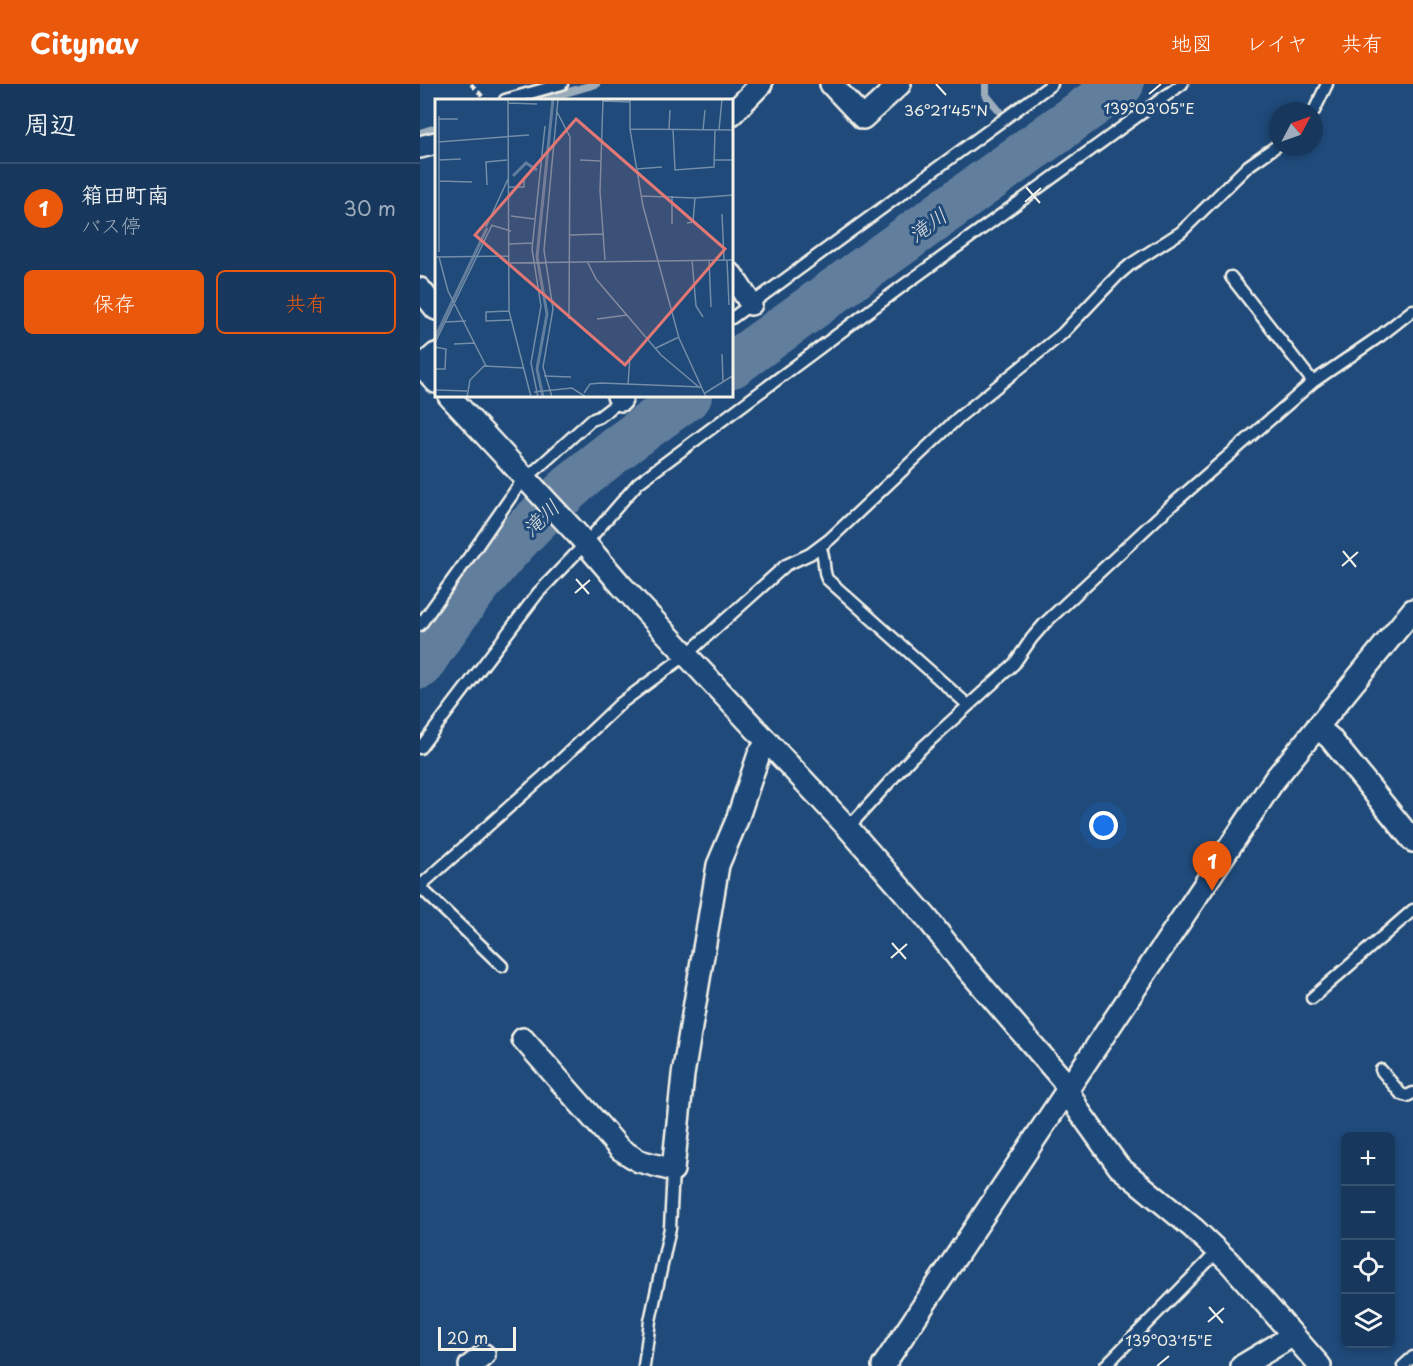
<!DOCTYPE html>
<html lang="ja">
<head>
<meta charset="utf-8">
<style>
	body { margin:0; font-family:"Playpen Sans","Klee One",sans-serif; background:#203f62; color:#f1f3f6 }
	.controls { position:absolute; right:18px; bottom:18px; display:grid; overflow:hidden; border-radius:9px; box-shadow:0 3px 9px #0003 }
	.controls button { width:54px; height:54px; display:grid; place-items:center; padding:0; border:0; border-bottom:2px solid #365272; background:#17385c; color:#f1f3f6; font:30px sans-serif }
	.compass { position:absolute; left:849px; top:18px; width:54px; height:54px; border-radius:50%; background:#17385c; box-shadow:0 3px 9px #0003; rotate:49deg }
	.scale { position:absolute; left:18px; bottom:15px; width:78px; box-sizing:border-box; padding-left:6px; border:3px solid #f4f1e8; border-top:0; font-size:16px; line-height:21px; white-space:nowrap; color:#f4f1e8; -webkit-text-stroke:4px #1f4a7a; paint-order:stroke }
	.you { position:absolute; left:684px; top:742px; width:21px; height:21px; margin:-15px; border:4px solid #fff; border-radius:50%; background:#1a73e8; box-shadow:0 0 0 9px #1a73e833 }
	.badge { display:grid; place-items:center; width:39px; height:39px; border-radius:50%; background:#ea580c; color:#fff; font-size:20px; font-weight:700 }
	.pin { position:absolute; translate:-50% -50px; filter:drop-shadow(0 2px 3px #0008) }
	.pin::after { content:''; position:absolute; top:32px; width:21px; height:18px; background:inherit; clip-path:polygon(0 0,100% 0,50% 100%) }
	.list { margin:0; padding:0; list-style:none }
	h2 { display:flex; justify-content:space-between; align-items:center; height:78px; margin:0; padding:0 24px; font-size:26px }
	h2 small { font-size:20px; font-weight:400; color:#9eacbb }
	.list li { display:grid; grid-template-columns:39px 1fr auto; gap:18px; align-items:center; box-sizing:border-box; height:90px; padding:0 24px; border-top:2px solid #365272 }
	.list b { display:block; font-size:22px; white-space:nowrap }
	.list p { margin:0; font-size:20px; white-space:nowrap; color:#9eacbb }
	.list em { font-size:20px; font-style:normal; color:#9eacbb }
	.actions { display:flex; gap:12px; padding:18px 24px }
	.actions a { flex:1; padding:14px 0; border:2px solid #ea580c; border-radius:9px; text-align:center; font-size:21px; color:#ea580c }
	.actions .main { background:#ea580c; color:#fff }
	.icon { flex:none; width:33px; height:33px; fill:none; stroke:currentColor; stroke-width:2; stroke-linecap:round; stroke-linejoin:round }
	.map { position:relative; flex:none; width:993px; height:1282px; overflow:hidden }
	header { display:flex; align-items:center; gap:36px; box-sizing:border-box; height:84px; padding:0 30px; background:#ea580c; color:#fff }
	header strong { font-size:28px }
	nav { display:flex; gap:33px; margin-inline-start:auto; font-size:21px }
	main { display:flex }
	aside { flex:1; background:#17385c }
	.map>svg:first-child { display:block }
</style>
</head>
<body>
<header>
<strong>Citynav</strong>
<nav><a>地図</a><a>レイヤ</a><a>共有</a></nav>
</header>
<main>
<aside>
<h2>周辺<small></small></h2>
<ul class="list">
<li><span class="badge">1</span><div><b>箱田町南</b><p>バス停</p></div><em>30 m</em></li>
</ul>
<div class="actions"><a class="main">保存</a><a>共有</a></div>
</aside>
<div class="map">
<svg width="993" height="1282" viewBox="0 0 993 1282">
	<rect width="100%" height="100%" fill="#1f4a7a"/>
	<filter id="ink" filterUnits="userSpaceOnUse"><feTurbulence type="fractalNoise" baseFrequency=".0167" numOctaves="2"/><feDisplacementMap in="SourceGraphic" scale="12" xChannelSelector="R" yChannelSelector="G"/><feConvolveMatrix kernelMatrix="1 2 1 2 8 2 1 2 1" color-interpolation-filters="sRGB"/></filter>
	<g filter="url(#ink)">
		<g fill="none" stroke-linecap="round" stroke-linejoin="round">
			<path stroke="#9cacbb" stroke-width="8" d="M 566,0 L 566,11 L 579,27
				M 121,16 L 176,0
				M 0,49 L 16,44
				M 599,50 L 612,66"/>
			<path stroke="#627e9d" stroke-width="46" d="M 312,281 L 701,0
				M 0,582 C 43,514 96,451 156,398 C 192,366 231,340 269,312"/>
			<defs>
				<path id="service" d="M 85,16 L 142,0
					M 894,27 L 907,0
					M 811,193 L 893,298
					M 312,234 L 632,0
					M 400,463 C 406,473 402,484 407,495 L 548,621
					M 0,541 L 57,462 L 99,401 L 171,336 L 179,333 L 204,314
					M 0,664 L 118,509 L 166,459 L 218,399 L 480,204 L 762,0
					M 428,744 L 492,673 L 594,580 L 612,554 L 625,539 L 745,427 L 893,298 L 960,252 L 993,226
					M 0,802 L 124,692 L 201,619 L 266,571 L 366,481 L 390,470 L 410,455 L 539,333 L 642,250 L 697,192 L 711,180 L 761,148 L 828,82 L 858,61
					M 0,803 L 82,882
					M 892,914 L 993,826
					M 961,986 L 981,1010 L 987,1012 L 993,1009
					M 224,1282 L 230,1237 L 250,1144 L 253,1086
					M 685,1282 L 798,1167
					M 983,1282 L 993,1273"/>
				<path id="minor" d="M 411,0 L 443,34 L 480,0
					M 312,30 L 341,0
					M 0,63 L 16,59
					M 312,191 L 331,220
					M 0,205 L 16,225
					M 2,282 L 16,298
					M 0,284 L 16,270
					M 29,312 L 159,452 L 201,501 L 428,744 L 506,833 L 542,879 L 642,995 L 659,1027 L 699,1083 L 773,1144 L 810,1179 L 900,1282
					M 198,312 L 201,316
					M 897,643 L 910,654 L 993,757
					M 103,955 L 200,1065 L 219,1077 L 253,1086 L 263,991 L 298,781 L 317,736 L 339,670 L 348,658
					M 50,1282 L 64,1271
					M 463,1282 L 855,695 L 993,526
					M 822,1282 L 862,1258 L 872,1250"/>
			</defs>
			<use href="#service" stroke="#f4f1e8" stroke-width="15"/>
			<use href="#minor" stroke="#f4f1e8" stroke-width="26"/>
			<path stroke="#f4f1e8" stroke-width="4" stroke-dasharray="6 4.5" stroke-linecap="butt" d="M 51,0 L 66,16"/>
			<use href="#service" stroke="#1f4a7a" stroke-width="10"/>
			<use href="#minor" stroke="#1f4a7a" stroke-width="21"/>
		</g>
	</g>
	<path fill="none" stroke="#f4f1e8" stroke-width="2" d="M 516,0 L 526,11M 729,10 L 741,0M 606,103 L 620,119M 605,118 L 621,104M 923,467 L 936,483M 922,482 L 938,468M 156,495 L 169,510M 155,509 L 170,496M 472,859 L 486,875M 471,874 L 487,860M 789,1223 L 803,1239M 788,1238 L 804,1224M 737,1282 L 749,1272"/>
	<g text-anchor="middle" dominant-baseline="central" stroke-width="6" stroke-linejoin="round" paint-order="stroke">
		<g font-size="21" font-style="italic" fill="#dee0dd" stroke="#1f4a7a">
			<text transform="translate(507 140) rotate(-36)">滝川</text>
			<text transform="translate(120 433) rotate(-44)">滝川</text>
		</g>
	</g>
	<g transform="translate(15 15)">
		<rect width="298" height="298" fill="#1f4a7a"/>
		<path fill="none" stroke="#627e9d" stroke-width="3" d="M 78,77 L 91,64 L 102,71M 0,239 L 52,129M 108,298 L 102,270 L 112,215 L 102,158 L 118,0"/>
		<path fill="none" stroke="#748da6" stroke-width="1.5" d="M 73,0 L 74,212 L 96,298M 168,0 L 165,92 L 170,161M 195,0 L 195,30 L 208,107 L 244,239 L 271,298M 168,2 L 195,3M 73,4 L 102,5M 121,11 L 135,38 L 134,220M 3,20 L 23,20M 195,30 L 299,31M 234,30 L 235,11M 238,30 L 240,71 L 279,68 L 280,31M 268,31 L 270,11M 284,31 L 287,0M 3,43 L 94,36M 4,61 L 26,60M 145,61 L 165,62M 280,61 L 299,61M 201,70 L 227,68M 4,82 L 37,83M 52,86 L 51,63 L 72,61M 74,88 L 89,88 L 89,78M 206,97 L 260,99 L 299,96M 237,97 L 237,125M 287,115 L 289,161M 76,117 L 99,120M 252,124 L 258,123 L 260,99M 56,126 L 76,132M 51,128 L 73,80M 135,136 L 168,135M 74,145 L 97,144M 4,153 L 4,17M 0,158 L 74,157M 4,158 L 13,192 L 51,267M 257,161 L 261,207 L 268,218M 274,161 L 276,208M 292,161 L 294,206M 152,162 L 161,180 L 226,256 L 265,289M 73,164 L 299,161M 74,212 L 51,213 L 51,222 L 76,221M 162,220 L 192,216M 10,223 L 31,222M 0,244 L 57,126M 19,245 L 40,244M 0,248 L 11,250 L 10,270 L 0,270M 221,249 L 244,238M 287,255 L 288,283M 109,277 L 136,278M 193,286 L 195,257M 0,291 L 32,292M 99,293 L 137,289 L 151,298M 149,294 L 155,285 L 166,284 L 266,288M 270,294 L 299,276M 32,298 L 35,281 L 49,267 L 89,269M 103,298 L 96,264 L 106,207 L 97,150 L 110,27M 117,298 L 108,268 L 118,210 L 109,151 L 123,0"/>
		<path fill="#e27875" fill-opacity="0.15" stroke="#e27875" stroke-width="3" d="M 141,20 L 290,150 L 190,266 L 40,136 Z"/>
		<rect width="298" height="298" fill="none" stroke="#f4f1e8" stroke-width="3"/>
	</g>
	<g font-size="15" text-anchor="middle" fill="#f4f1e8" stroke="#1f4a7a" stroke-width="6" stroke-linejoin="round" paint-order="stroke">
		<text x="729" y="30">139°03'05"E</text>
		<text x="526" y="32">36°21'45"N</text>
		<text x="749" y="1262">139°03'15"E</text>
	</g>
</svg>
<div class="controls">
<button>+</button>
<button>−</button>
<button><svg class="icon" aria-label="locate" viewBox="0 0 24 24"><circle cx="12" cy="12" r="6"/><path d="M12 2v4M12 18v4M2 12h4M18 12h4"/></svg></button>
<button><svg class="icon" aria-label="layers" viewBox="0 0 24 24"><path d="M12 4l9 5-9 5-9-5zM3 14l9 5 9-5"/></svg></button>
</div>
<svg class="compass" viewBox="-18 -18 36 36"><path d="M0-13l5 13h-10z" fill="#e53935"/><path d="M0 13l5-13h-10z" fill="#9eacbb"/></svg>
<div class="scale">20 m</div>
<div class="you"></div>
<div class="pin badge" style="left:792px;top:807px">1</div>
</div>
</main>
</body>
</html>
